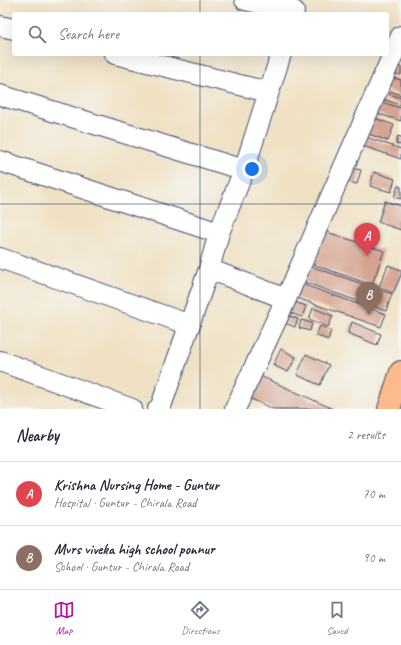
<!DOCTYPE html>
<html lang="en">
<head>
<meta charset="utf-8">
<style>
	body { margin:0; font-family:Caveat,sans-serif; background:#f6f6f7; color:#1f2937 }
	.you { position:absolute; left:252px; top:169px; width:14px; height:14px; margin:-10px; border:3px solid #fff; border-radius:50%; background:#1a73e8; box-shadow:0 0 0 6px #1a73e833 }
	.badge { display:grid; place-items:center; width:26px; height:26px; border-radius:50%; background:#b5179e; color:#fff; font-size:13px; font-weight:700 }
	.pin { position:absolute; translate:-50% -33px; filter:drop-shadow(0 1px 2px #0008) }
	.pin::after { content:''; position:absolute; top:21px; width:14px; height:12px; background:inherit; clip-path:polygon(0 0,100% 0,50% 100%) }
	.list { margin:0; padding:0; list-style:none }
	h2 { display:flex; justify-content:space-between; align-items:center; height:52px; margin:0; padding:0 16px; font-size:17px }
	h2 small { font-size:13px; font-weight:400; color:#747a83 }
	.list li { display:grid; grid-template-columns:26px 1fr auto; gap:12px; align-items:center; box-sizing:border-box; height:64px; padding:0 16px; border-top:1px solid #e0e1e3 }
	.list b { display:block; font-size:15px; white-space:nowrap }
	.list p { margin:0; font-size:13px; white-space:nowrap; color:#747a83 }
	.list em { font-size:13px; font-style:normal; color:#747a83 }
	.icon { flex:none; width:22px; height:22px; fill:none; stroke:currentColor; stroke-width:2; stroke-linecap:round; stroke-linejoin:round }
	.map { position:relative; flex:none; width:401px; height:409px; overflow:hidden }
	.search { position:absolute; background:#fff; box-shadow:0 4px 16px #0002; left:12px; right:12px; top:12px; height:44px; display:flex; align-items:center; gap:10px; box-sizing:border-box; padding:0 14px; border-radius:4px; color:#747a83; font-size:15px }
	.sheet { height:180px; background:#fff }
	nav { display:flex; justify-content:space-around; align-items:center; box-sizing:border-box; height:56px; border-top:1px solid #e0e1e3; background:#fff; font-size:11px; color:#747a83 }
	nav a { display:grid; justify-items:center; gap:2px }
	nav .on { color:#b5179e }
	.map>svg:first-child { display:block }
</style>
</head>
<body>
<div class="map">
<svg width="401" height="409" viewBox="0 0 401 409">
	<rect width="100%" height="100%" fill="#f6f6f2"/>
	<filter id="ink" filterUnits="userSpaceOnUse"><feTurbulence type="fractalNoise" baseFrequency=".025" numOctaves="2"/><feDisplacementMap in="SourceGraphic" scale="8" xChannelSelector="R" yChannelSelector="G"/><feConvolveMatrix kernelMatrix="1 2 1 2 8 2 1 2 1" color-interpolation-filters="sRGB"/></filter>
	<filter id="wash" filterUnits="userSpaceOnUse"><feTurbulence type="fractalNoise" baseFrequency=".012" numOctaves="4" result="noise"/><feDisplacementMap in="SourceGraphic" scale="16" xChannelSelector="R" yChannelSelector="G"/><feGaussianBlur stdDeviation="0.9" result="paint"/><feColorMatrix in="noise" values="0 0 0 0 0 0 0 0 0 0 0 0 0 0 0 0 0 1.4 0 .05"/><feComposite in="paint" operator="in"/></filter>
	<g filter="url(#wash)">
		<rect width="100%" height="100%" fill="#f0e1c4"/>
		<g id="blocks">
			<path fill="#d5a390" d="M 391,66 L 401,67 L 401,75 L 390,73 Z
				M 385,76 L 401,80 L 401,95 L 381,88 Z
				M 381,91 L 401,98 L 401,105 L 379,98 Z
				M 375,100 L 401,108 L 401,121 L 372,112 Z
				M 369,116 L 394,125 L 388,141 L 363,132 Z
				M 363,136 L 401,149 L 401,159 L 360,145 Z
				M 398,136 L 401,137 L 401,145 L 396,144 Z
				M 348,167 L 361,170 L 357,184 L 344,181 Z
				M 374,172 L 395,179 L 391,192 L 370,186 Z
				M 398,186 L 401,187 L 401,199 L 394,197 Z
				M 385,201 L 401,206 L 401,230 L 378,222 Z
				M 318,229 L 384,251 L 372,285 L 306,262 Z
				M 307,265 L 392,294 L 386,311 L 301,281 Z
				M 388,265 L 401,270 L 401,275 L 393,293 L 379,287 Z
				M 299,283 L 386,314 L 381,327 L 294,297 Z
				M 289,300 L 306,306 L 302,317 L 285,311 Z
				M 313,308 L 333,316 L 328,327 L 309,319 Z
				M 282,313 L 298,319 L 295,327 L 279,321 Z
				M 301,320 L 312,323 L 310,331 L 299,328 Z
				M 352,322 L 381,334 L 377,345 L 348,333 Z
				M 320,326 L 331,331 L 328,340 L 316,335 Z
				M 281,349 L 296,357 L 288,372 L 273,365 Z
				M 306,354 L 329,365 L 320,385 L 297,375 Z
				M 256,374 L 333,409 L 273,409 L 245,396 Z"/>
		</g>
	</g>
	<g filter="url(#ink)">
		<use href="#blocks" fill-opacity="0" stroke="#3b4a6d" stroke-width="1"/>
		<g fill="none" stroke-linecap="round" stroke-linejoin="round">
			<defs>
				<path id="minor" d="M 245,0 L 294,11
					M 0,26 L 14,29
					M 115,54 L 268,92
					M 0,95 L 244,170
					M 0,161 L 219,233
					M 0,258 L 190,325
					M 209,269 L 286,299
					M 0,361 L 132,409
					M 158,409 L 161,406 L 209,269 L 219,233 L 244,170 L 281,54
					M 235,409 L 286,299 L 401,36"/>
				<path id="major" d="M 389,409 L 401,372"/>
			</defs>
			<use href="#minor" stroke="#3b4a6d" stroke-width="22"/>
			<use href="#major" stroke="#3b4a6d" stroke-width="24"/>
			<use href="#minor" stroke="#fff" stroke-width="20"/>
			<use href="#major" stroke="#fcba8d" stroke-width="22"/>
		</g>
	</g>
	<path fill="none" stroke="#1b2f5e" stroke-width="1" stroke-opacity="0.55" d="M 200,0 L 200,14M 200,54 L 200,409M 0,204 L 401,204"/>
</svg>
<div class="you"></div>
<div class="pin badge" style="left:367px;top:256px;background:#e0444e">A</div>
<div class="pin badge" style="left:369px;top:315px;background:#8d6e63">B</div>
<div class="search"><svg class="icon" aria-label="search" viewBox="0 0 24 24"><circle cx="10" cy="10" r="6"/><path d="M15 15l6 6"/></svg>Search here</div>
</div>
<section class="sheet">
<h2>Nearby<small>2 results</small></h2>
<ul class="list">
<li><span class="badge" style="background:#e0444e">A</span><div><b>Krishna Nursing Home - Guntur</b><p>Hospital · Guntur - Chirala Road</p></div><em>70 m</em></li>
<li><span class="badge" style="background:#8d6e63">B</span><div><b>Mvrs viveka high school ponnur</b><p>School · Guntur - Chirala Road</p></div><em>90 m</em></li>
</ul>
</section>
<nav>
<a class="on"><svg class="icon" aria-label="map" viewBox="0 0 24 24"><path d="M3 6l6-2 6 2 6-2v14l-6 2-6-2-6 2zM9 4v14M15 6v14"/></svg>Map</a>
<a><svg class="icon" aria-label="directions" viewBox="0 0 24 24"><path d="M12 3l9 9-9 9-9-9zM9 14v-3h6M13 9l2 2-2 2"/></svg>Directions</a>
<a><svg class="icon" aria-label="saved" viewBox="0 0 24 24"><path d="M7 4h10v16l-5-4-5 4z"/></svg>Saved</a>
</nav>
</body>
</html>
